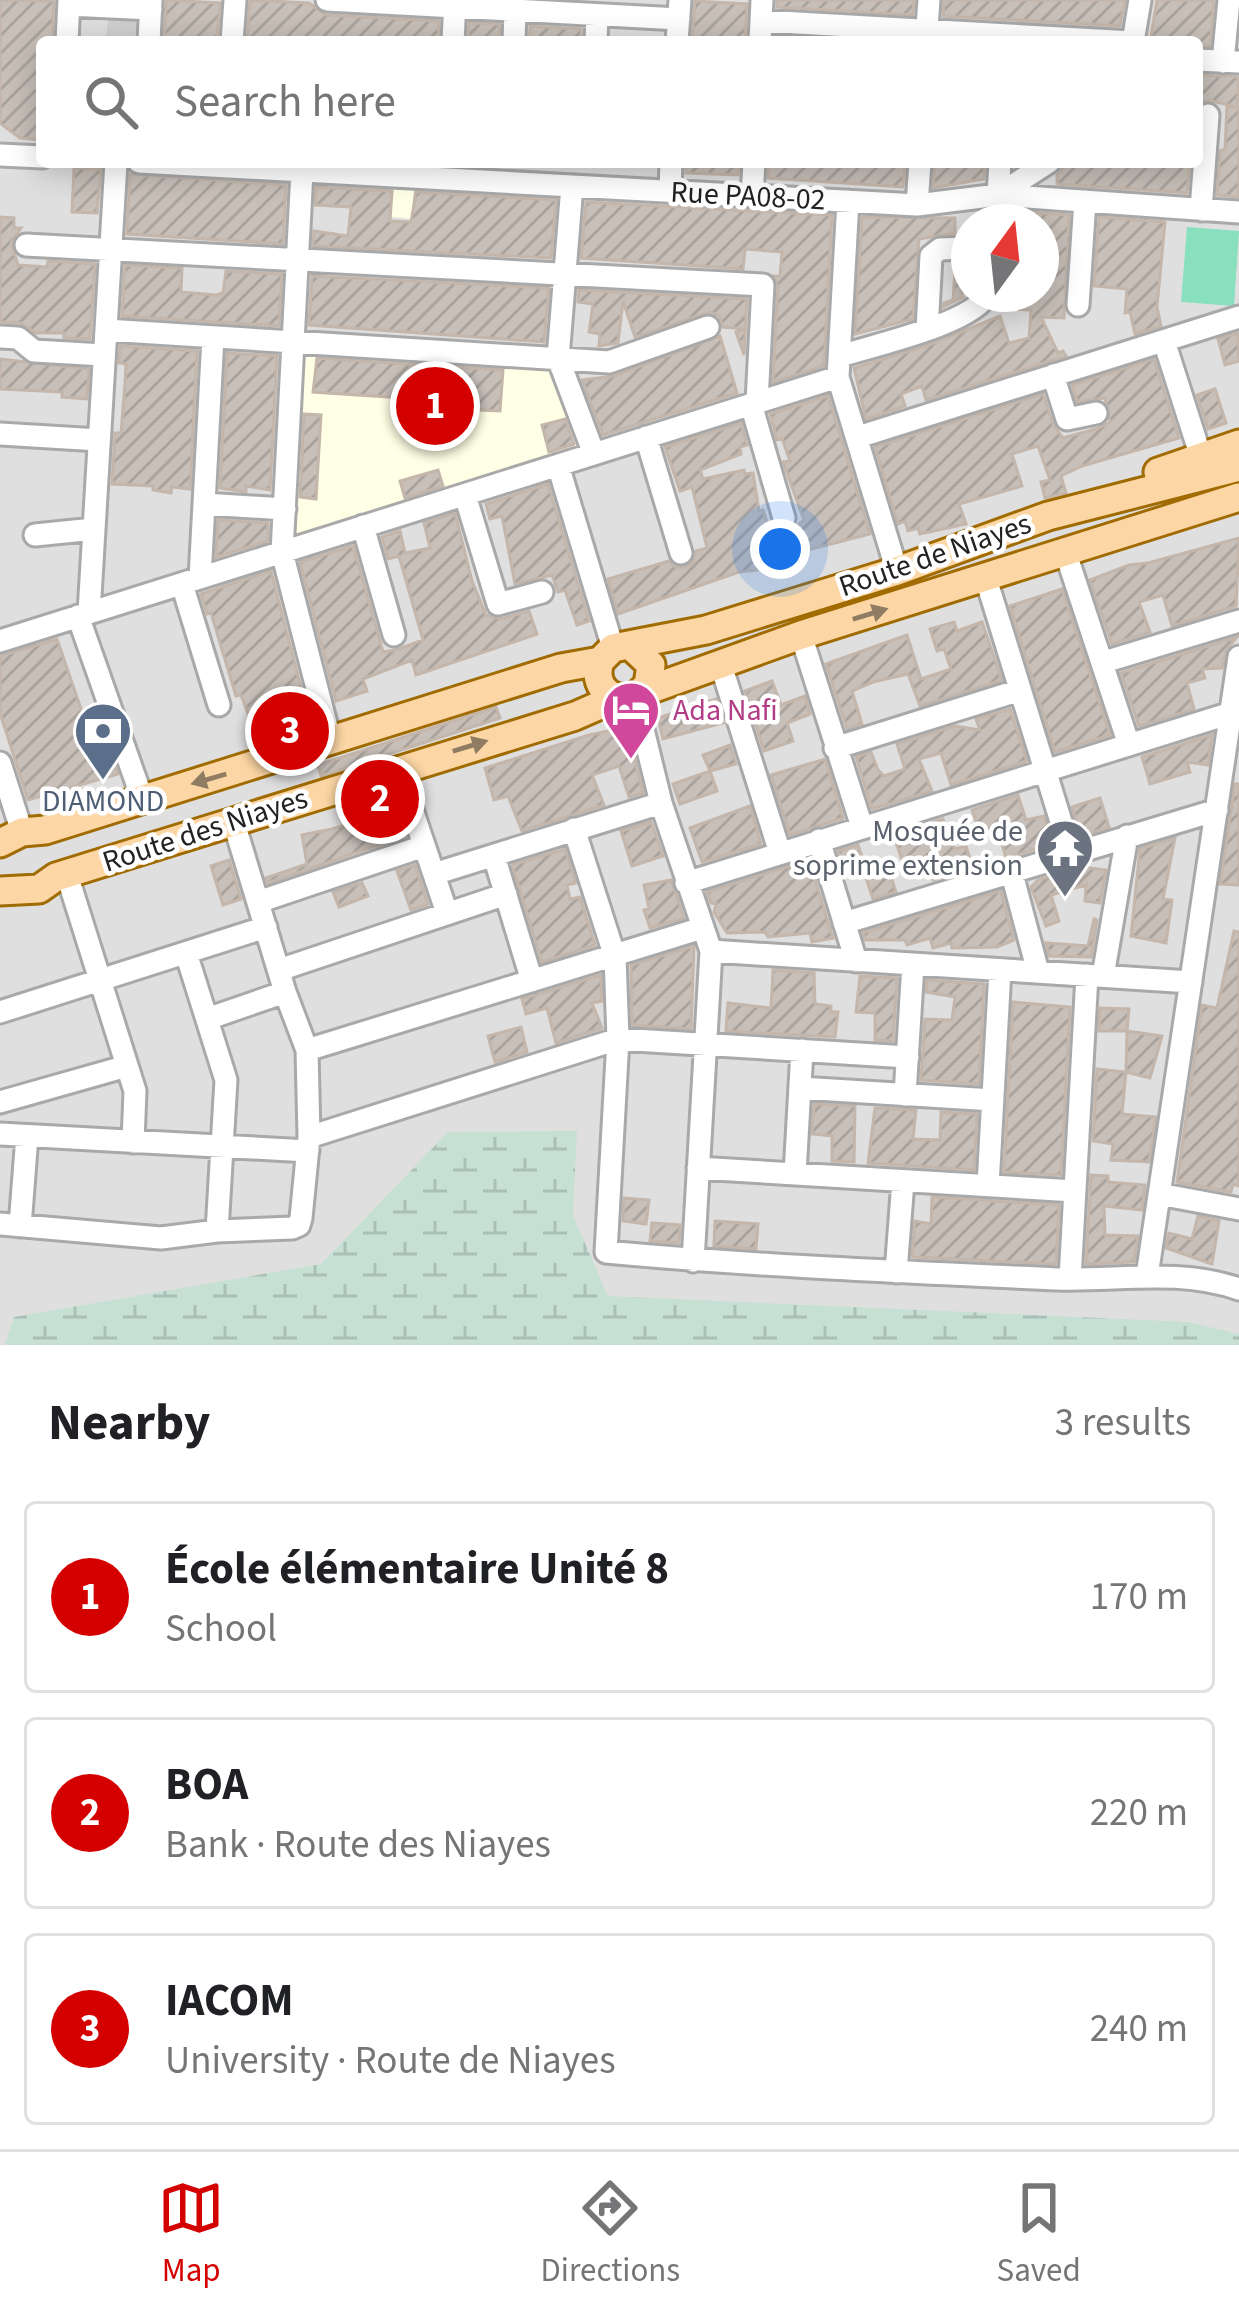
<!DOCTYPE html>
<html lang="en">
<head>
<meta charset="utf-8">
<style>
	body { margin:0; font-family:"Source Sans 3",sans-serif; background:#f2f2f2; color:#202124 }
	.compass { position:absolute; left:951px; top:204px; width:108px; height:108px; border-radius:50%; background:#fff; box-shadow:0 6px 30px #0003; rotate:15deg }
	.you { position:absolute; left:780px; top:549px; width:42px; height:42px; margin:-30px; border:9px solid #fff; border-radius:50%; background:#1a73e8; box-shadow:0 0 0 18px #1a73e833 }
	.badge { display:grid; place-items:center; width:78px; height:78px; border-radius:50%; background:#d40000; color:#fff; font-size:39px; font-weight:700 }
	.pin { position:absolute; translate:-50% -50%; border:6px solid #fff; box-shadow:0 3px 12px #0006 }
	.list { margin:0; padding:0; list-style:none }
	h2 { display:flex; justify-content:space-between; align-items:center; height:156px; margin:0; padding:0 48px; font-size:51px }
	h2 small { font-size:39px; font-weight:400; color:#757577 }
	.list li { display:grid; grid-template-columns:78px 1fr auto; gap:36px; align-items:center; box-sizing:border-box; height:192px; margin:0 24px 24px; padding:0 24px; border:3px solid #e0e0e0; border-radius:12px }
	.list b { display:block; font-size:45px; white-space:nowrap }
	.list p { margin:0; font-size:39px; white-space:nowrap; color:#757577 }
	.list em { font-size:39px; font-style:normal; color:#757577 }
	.icon { flex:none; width:66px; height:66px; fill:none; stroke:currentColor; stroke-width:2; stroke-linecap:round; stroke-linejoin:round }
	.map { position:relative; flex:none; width:1239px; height:1345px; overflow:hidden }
	.search { position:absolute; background:#fff; box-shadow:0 6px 30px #0003; left:36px; right:36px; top:36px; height:132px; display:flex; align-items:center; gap:30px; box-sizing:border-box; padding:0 42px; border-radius:12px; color:#757577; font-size:45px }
	.sheet { height:804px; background:#fff }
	nav { display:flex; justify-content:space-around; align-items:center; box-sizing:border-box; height:168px; border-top:3px solid #e0e0e0; background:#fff; font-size:33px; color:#757577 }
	nav a { display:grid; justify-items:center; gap:6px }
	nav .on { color:#d40000 }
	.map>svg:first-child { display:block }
</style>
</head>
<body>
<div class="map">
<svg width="1239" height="1345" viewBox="0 0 1239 1345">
	<defs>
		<pattern id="wetland-marsh" width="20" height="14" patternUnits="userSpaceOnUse" patternTransform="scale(3)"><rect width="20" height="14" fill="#c6e0d4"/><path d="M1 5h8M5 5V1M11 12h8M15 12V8" fill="none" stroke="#aac0b6"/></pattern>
		<pattern id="building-hatch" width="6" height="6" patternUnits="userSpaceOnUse" patternTransform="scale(3)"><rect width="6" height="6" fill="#c7bfb8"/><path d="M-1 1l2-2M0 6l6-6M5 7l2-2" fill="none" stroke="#aba49e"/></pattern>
	</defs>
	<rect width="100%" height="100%" fill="#f2efe9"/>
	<path fill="#e0dfdf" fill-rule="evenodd" d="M 0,0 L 1239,0 L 1239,1345 L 0,1345 ZM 42,42 L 1197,42 L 1197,162 L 42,162 ZM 969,222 L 1041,222 L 1041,294 L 969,294 Z"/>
	<path fill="#ffffe5" d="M 394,185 L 414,187 L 411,219 L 391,217 Z
		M 303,348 L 555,365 L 586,447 L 292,543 Z"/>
	<path fill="#d0d0d0" d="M 109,14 L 139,18 L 136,39 L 106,36 Z"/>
	<path fill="url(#wetland-marsh)" d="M 577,1131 L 573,1216 L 608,1296 L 1189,1322 L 1239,1334 L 1239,1345 L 5,1345 L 14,1317 L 321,1264 L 448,1132 Z"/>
	<path fill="#88e0be" d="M 1187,227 L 1239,231 L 1234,306 L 1181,302 Z"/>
	<path fill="url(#building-hatch)" stroke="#c4b6ab" stroke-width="3" d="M 0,0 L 54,1 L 52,42 L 42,42 L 42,140 L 20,138 L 0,123 Z
		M 166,0 L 220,3 L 217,40 L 164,40 Z
		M 250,0 L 309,3 L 326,15 L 439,21 L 438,42 L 372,37 L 371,42 L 247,42 Z
		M 777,0 L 914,0 L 913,15 L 777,7 Z
		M 944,0 L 1125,0 L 1120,26 L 943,16 Z
		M 1157,0 L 1214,0 L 1210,46 L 1150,42 Z
		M 695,1 L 747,4 L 745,42 L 692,39 Z
		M 469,23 L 500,24 L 499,42 L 468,42 Z
		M 530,26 L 581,29 L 581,42 L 529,42 Z
		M 1197,75 L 1239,77 L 1237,107 L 1208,100 L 1197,104 Z
		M 1227,107 L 1239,107 L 1239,197 L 1217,195 L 1220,151 L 1225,149 Z
		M 686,162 L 739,162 L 738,175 L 686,173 Z
		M 769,162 L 905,162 L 903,187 L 768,178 Z
		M 935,162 L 985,162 L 984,179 L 933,188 Z
		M 1069,162 L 1190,162 L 1187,193 L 1057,184 L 1057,175 Z
		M 74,168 L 101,169 L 97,213 L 72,212 Z
		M 130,174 L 286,185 L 283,244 L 127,234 Z
		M 316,187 L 392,191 L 390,221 L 411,222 L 416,192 L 556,200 L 551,258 L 313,246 L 314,231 L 348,236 L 351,207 L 315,205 Z
		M 586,202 L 832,215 L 824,366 L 773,382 L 778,286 L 774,276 L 780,276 L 782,252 L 745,249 L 743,269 L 581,258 Z
		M 1000,210 L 1069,215 L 1064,318 L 1041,317 L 1058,353 L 1063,351 L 1066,356 L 926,400 L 922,386 L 901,394 L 905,406 L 866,419 L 854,368 L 926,346 L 1000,316 L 1009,343 L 1029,338 L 1031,310 L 1012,309 L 1013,294 L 1041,294 L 1041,222 L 999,222 Z
		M 0,217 L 14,218 L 14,228 L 21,228 L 11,243 L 18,265 L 47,267 L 48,261 L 95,264 L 90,339 L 64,338 L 64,333 L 36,333 L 20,323 L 0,322 Z
		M 862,217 L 955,218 L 955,233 L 919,239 L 913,319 L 855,334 Z
		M 1099,217 L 1165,222 L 1157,307 L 1161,326 L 1135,334 L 1130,312 L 1125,313 L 1127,289 L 1094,286 Z
		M 125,265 L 182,268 L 181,292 L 216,295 L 223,293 L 226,271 L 282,274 L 279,326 L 122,316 Z
		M 955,270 L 969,271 L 969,290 L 961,289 L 963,297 L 943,307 L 944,303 L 953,300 Z
		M 312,276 L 549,288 L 544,342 L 309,325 Z
		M 579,290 L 747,299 L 744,355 L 736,332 L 745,329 L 723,327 L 719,316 L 710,312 L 635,337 L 623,301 L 618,343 L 599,346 L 600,334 L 589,332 L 593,304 L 578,302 Z
		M 1238,333 L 1239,361 L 1225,365 L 1218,339 Z
		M 720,336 L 737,393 L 603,435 L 582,380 L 614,376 Z
		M 120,346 L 197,351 L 190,489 L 172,487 L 171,493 L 153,490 L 153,486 L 112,484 L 115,433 L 121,433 L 125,384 L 126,364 L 119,363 Z
		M 227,353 L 277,356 L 270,490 L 246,486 L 246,492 L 220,488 Z
		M 317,358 L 421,365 L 419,404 L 402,403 L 403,398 L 313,392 Z
		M 0,359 L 89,369 L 87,399 L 62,397 L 62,392 L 0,389 Z
		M 1154,359 L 1179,438 L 1082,466 L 1061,476 L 1066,493 L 1045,498 L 1041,482 L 1050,480 L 1038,446 L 1012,454 L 1022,486 L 959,504 L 966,524 L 920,534 L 918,528 L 908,531 L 905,521 L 898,524 L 875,447 L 1043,394 L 1053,424 L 1063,438 L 1099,428 L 1110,422 L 1105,398 L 1077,402 L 1072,385 Z
		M 457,367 L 503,370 L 500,411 L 457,409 Z
		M 1215,389 L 1226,423 L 1208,429 L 1197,395 Z
		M 828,396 L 870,534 L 784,556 L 757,570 L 739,572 L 618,614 L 608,579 L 669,561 L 676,567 L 686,567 L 693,562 L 696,551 L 707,548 L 692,487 L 680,491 L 665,447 L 741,423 L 747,445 L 740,447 L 741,454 L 700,470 L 703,479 L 744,470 L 745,474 L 753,473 L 759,511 L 763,510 L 768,525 L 779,532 L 789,532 L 804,520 L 783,462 L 790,461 L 782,438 L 777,440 L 770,414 Z
		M 304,414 L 321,415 L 316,499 L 300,497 Z
		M 565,419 L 574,444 L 549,452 L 542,425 Z
		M 438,470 L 443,486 L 405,498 L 400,481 Z
		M 548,484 L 589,621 L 577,625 L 565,590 L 558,592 L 552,575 L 515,584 L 502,516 L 490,519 L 486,504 Z
		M 455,513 L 472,581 L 486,615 L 501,619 L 529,611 L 537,634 L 416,675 L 412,660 L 363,679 L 367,691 L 336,701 L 300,562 L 353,546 L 383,652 L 399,649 L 423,640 L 399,556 L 388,559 L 382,537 L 400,531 L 405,553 L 430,548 L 424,523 Z
		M 218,520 L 268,523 L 268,541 L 216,557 Z
		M 1239,538 L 1236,606 L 1172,626 L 1163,595 L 1139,602 L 1150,632 L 1112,644 L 1090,580 L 1129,565 L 1148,563 Z
		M 271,571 L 307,711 L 290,716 L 295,730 L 277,736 L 273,723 L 254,730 L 241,695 L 236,696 L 211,613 L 207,614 L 201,594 Z
		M 1062,589 L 1110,735 L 1055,752 L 1010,606 Z
		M 954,622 L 957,631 L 982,622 L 1002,680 L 920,706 L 908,674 L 873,682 L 852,691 L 862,724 L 847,729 L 826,664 L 907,635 L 921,679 L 951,669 L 944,649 L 937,651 L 930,629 Z
		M 1237,637 L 1227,649 L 1222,668 L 1202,669 L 1205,678 L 1187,683 L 1194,709 L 1139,726 L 1121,673 Z
		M 57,639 L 94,747 L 107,742 L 118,774 L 28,800 L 0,713 L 0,656 Z
		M 772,681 L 781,705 L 805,696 L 810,714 L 787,723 L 793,741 L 764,751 L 745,691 Z
		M 716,699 L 723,723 L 663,739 L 658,718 Z
		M 496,707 L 500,718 L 321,776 L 318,765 Z
		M 1010,709 L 1027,761 L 951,785 L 941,753 L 919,759 L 932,791 L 872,809 L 856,757 L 871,752 L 878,770 L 884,776 L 905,769 L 897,744 L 955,726 L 980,730 L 976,719 Z
		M 627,727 L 643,793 L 629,797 L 619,766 L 592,775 L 604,805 L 522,831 L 508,796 L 494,800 L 485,768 L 589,735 Z
		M 1212,735 L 1208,765 L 1187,762 L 1190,772 L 1150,784 L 1142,757 Z
		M 730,745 L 736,764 L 710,771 L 717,791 L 680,804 L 673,784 L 710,771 L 703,755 Z
		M 825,759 L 843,818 L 790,835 L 771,775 Z
		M 1235,784 L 1239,784 L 1239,885 L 1220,884 Z
		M 1018,795 L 1026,820 L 1044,816 L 1052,844 L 1006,858 L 998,829 L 980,833 L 972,810 Z
		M 1100,798 L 1109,827 L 1081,836 L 1072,807 Z
		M 750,806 L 761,844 L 702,862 L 690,828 Z
		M 396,809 L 405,836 L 268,883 L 266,878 L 307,864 L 302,835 L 332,829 Z
		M 943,819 L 955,849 L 966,846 L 973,868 L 933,880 L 924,858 L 903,863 L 893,834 Z
		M 651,822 L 663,856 L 632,866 L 621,831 Z
		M 1175,838 L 1163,899 L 1172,900 L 1166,943 L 1131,936 L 1140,849 Z
		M 858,845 L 866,869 L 846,875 L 838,851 Z
		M 565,849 L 576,883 L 567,885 L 570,899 L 580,897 L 595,945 L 542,962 L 512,865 Z
		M 229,860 L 241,899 L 223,905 L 211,866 Z
		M 809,860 L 833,938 L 812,942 L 810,933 L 768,937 L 765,932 L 727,933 L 714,912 L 716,904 L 711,903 L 707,892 Z
		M 415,865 L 428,904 L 411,910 L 397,871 Z
		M 887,865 L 896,892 L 873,899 L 864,872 Z
		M 1082,867 L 1106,870 L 1100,903 L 1085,901 L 1086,885 L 1051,895 L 1059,921 L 1046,926 L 1031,887 L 1038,880 Z
		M 671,880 L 684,918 L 650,928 L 644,910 L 649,908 L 644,885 Z
		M 362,883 L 368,896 L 339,907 L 333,892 Z
		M 1001,891 L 1014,940 L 997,947 L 952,948 L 951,943 L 933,948 L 930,938 L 907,945 L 905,940 L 865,940 L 863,933 Z
		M 1094,919 L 1097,920 L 1091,957 L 1049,956 L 1046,943 L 1088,946 Z
		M 1234,931 L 1239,932 L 1239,1186 L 1233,1184 L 1231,1192 L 1177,1182 L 1202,1005 L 1217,1008 Z
		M 694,946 L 691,1029 L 632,1025 L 631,965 Z
		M 773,970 L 814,973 L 815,1004 L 831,1006 L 831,1012 L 838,1012 L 835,1037 L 726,1031 L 728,1003 L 771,1008 Z
		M 601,975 L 602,1001 L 592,1003 L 602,1028 L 556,1043 L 547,1008 L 526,1014 L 522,999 Z
		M 860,976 L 897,978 L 893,1041 L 875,1040 L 875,1013 L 856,1012 Z
		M 927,980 L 984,984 L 979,1084 L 921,1080 L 925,1019 L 952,1020 L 955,997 L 926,992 Z
		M 1013,1002 L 1070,1007 L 1061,1175 L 1004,1172 Z
		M 1100,1008 L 1129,1009 L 1127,1031 L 1099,1031 Z
		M 521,1027 L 527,1052 L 495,1062 L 488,1036 Z
		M 1127,1031 L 1162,1036 L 1150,1078 L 1126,1072 Z
		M 1097,1069 L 1126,1072 L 1122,1114 L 1156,1117 L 1149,1162 L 1111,1160 L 1113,1144 L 1093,1141 Z
		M 814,1104 L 855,1106 L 854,1162 L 832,1161 L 832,1136 L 812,1134 Z
		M 875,1108 L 916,1110 L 913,1139 L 940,1140 L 941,1112 L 977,1114 L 974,1170 L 868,1163 Z
		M 1091,1175 L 1108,1176 L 1108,1182 L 1145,1185 L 1142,1210 L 1104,1206 L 1105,1235 L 1138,1236 L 1134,1262 L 1086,1264 Z
		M 932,1197 L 1059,1205 L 1056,1264 L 912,1257 L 915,1221 L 931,1224 Z
		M 624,1198 L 649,1200 L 646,1224 L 623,1221 Z
		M 1198,1216 L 1219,1221 L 1212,1264 L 1166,1248 L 1169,1233 L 1192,1239 Z
		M 715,1221 L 758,1224 L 756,1249 L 714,1246 Z
		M 652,1223 L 680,1225 L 679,1243 L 650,1241 Z"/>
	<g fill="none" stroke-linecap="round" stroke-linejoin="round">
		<defs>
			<path id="minor" d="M 327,0 L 679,19
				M 69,5 L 151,9
				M 761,21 L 1133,42
				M 926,41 L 929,0
				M 67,42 L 69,0
				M 149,42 L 151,0
				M 232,42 L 235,0
				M 453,42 L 455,0
				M 514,42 L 515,10
				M 596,42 L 597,15
				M 677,42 L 680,0
				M 760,42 L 762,0
				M 1133,42 L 1140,0
				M 1197,60 L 1239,62
				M 1223,62 L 1229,0
				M 0,155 L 42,157
				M 139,162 L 917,205 L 998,195 L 1239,212
				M 302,171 L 282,552 L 331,743
				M 572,186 L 558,358 L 594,454
				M 670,191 L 671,162
				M 998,195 L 1049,162
				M 998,195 L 1000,162
				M 752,196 L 754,162
				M 848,201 L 838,377 L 897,571
				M 917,205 L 920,162
				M 1201,210 L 1208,115
				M 26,245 L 763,285 L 757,402
				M 1078,305 L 1085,201
				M 106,330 L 609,362 L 708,327
				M 927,330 L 931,256 L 940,249 L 969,248
				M 0,337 L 18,338 L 34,351 L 104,355
				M 1164,341 L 1201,457
				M 840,356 C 871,346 975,323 987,294
				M 1053,375 L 1067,419 L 1096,413
				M 751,404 L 784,518
				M 0,434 L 99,440
				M 646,437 L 681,553
				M 858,437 L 1239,317
				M 558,465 L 613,648
				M 465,495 L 498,604 L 542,592
				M 204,504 L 285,509
				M 363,526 L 394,635
				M 35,535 L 94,529
				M 1066,554 L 1129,745
				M 200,578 L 213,337
				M 986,579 L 1071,854
				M 182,584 L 219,705
				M 89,613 L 116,162
				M 78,616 L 142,798
				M 801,635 L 862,827
				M 0,641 L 838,377
				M 720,662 L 780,853
				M 1104,662 L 1239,621
				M 635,697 L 661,803 L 711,951 L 693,1261
				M 835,748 L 1020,690
				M 0,763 L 22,832
				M 398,768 L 447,913
				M 233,820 L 285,992 L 307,1050 L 309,1137
				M 574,829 L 615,957 L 618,1039 L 606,1252 C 756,1266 906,1272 1057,1279 C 1119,1281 1178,1268 1239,1289
				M 819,840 L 856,961
				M 494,856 L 532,981
				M 434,874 L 661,803
				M 1012,874 L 1038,972
				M 67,875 L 135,1091 L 133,1142
				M 686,883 L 1231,713 L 1239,719
				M 258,902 L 424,846
				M 844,923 L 1217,810
				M 711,951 L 1191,982
				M 186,953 L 226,1080 L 217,1231
				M 279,970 L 506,894
				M 1103,976 L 1127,836
				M 0,1012 L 266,927
				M 207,1019 L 285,992
				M 307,1050 L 702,928
				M 800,1088 L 993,1100
				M 905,1095 L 913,964
				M 0,1102 L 127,1066
				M 0,1134 L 308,1151
				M 698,1168 L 1075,1191
				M 795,1174 L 802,1050
				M 988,1186 L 1000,970
				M 1159,1194 L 1239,1209
				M 0,1224 L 161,1238 L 217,1231 L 292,1228 L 299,1225 L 301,1218 L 309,1137 L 618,1039 L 908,1057
				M 20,1226 L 27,1136
				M 896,1272 L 903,1181
				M 1147,1276 L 1239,657
				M 1070,1279 L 1087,975"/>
			<path id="major" d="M 1158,472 L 1239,444
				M 600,661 C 592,686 610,703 635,697 L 648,685 L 651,665 L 632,647
				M 643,692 L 801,635 L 1239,497
				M 0,843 L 22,832 L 45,830 L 561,668 L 600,661 L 613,648 L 706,630 L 897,571 L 1048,516 L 1239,467
				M 0,891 L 39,889 L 56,877 L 575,716 L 616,698"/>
		</defs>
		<use href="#minor" stroke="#a9a9a9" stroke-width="27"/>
		<use href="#major" stroke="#a06b00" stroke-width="33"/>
		<use href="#minor" stroke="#fff" stroke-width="21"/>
		<use href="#major" stroke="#fcd6a4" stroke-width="27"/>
	</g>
	<defs><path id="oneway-solid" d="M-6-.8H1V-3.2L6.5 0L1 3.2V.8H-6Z" transform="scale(3)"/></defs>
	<g fill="#8f7c63">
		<use href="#oneway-solid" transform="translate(870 614) rotate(-17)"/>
		<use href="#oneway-solid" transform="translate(470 746) rotate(-17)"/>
		<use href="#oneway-solid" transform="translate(209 779) rotate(164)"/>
	</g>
	<defs>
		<symbol id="hotel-pin" viewBox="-11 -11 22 30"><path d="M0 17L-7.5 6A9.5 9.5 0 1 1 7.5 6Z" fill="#d1479c" stroke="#fff"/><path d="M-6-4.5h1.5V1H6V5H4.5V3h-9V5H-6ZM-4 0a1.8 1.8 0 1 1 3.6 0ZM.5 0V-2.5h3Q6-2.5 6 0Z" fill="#fff"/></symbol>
		<symbol id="bank-pin" viewBox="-11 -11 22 30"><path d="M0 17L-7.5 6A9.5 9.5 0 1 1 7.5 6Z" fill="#5c6f8a" stroke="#fff"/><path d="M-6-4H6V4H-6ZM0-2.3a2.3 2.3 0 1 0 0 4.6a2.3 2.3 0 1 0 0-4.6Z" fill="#fff"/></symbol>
		<symbol id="temple-pin" viewBox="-11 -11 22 30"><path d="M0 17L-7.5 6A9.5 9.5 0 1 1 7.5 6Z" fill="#6b7280" stroke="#fff"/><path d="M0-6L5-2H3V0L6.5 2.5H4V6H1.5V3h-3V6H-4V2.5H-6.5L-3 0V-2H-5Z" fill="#fff"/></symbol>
	</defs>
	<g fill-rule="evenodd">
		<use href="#hotel-pin" x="598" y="677" width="66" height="90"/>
		<use href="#bank-pin" x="70" y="698" width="66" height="90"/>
		<use href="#temple-pin" x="1032" y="815" width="66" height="90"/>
	</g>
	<g text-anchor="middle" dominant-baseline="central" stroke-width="9" stroke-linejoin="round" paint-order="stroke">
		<g font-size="30" fill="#222" stroke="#fff">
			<text transform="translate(748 196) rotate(3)">Rue PA08-02</text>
			<text transform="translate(935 555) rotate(-19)">Route de Niayes</text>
			<text transform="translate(205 830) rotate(-18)">Route des Niayes</text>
		</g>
		<g font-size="30" fill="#b23c85" stroke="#fff" text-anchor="start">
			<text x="673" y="710">Ada Nafi</text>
		</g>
		<g font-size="30" fill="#4e5e75" stroke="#fff">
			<text x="103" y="801">DIAMOND</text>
		</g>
		<g font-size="30" fill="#5b616d" stroke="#fff" text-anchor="end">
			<text x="1023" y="831">Mosquée de<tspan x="1023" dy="34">soprime extension</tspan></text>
		</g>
	</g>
</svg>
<svg class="compass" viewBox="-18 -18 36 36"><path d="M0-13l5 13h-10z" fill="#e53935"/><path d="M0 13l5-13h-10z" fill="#757577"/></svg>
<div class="you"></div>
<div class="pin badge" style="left:435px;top:406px">1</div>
<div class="pin badge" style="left:380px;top:799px">2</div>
<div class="pin badge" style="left:290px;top:731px">3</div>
<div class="search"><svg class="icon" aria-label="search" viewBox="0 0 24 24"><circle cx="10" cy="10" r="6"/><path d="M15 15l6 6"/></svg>Search here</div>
</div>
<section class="sheet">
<h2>Nearby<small>3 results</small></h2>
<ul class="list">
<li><span class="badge">1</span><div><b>École élémentaire Unité 8</b><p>School</p></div><em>170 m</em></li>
<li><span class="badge">2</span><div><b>BOA</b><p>Bank · Route des Niayes</p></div><em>220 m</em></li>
<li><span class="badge">3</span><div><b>IACOM</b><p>University · Route de Niayes</p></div><em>240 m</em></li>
</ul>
</section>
<nav>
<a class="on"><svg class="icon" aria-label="map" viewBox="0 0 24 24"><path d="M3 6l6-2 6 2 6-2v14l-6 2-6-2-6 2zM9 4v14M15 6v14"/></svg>Map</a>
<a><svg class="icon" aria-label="directions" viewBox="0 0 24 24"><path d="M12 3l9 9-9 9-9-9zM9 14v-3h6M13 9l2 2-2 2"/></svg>Directions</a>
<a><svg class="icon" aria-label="saved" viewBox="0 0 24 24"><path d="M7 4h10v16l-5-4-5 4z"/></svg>Saved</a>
</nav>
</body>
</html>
